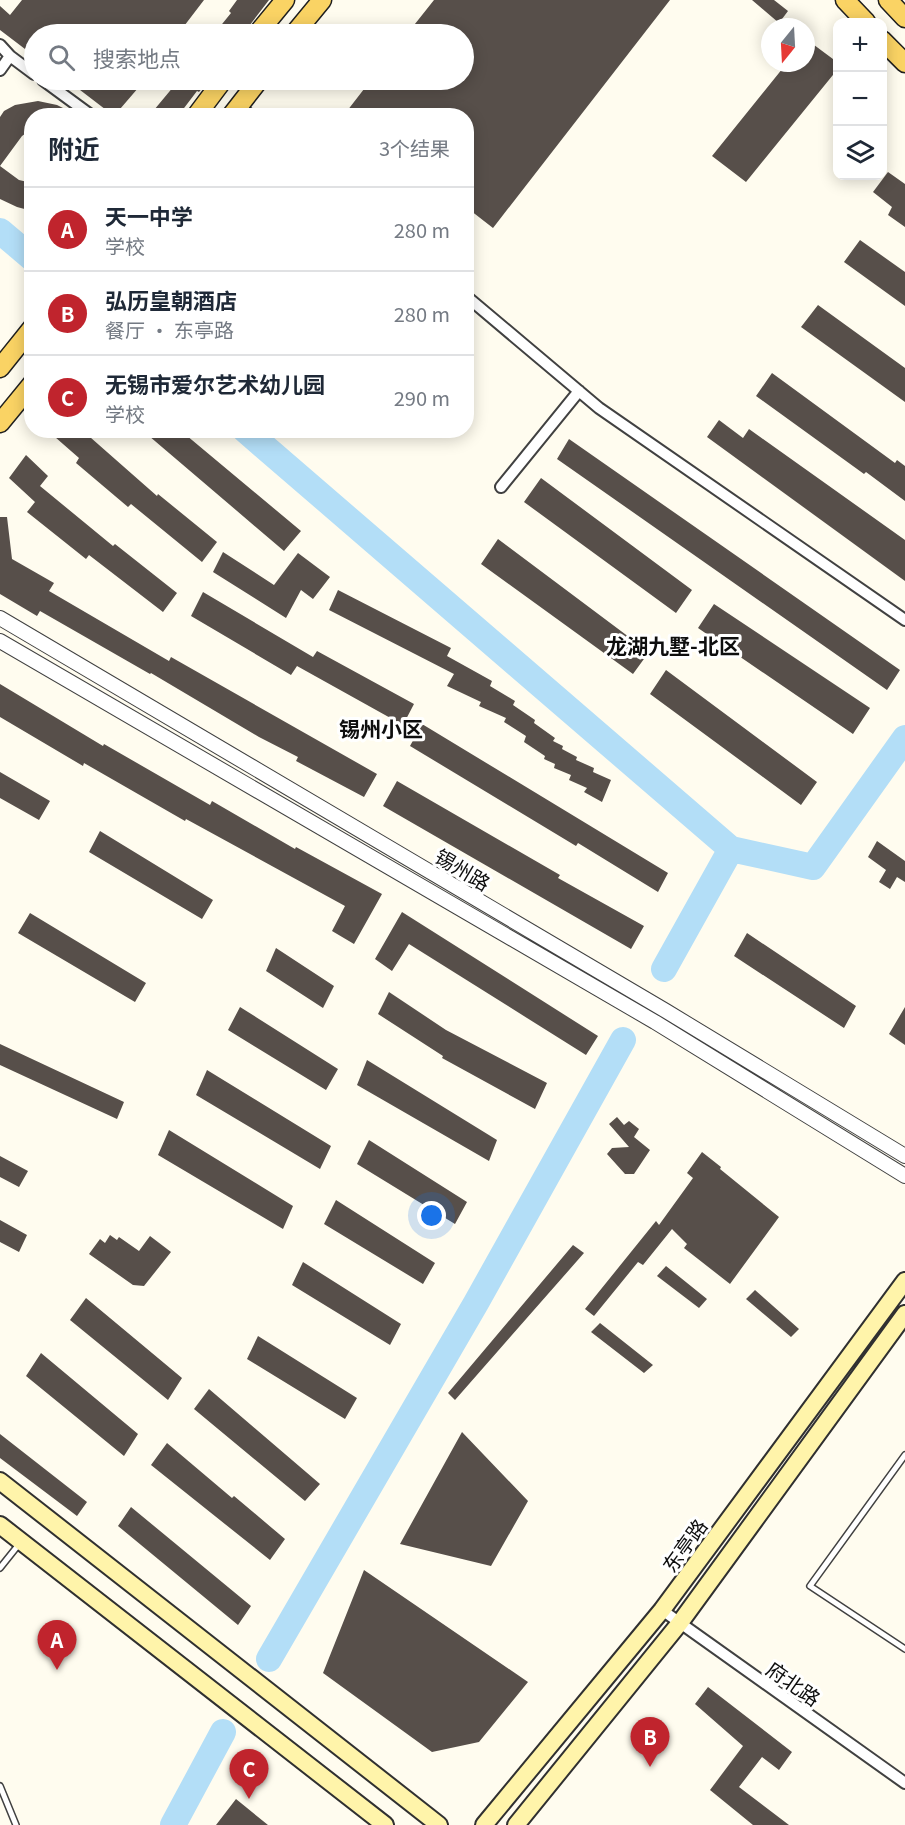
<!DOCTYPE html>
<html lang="zh">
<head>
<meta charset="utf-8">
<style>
	body { margin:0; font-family:Georgia,"Noto Sans SC",serif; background:#f6f6f7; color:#1f2937 }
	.controls { position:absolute; right:18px; top:18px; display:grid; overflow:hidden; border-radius:12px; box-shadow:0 3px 15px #0003 }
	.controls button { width:54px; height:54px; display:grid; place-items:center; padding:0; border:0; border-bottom:2px solid #e0e1e3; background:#fff; color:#1f2937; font:30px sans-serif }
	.compass { position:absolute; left:761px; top:18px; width:54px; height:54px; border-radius:50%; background:#fff; box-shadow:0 3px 15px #0003; rotate:198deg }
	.you { position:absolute; left:432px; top:1216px; width:21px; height:21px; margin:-15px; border:4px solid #fff; border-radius:50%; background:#1a73e8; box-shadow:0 0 0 9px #1a73e833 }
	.badge { display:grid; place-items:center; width:39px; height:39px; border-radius:50%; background:#c0242d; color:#fff; font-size:20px; font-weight:700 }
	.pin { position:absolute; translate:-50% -50px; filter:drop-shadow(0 2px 3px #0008) }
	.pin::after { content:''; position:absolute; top:32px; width:21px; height:18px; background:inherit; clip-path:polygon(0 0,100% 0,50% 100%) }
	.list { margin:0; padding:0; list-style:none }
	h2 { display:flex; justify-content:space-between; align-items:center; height:78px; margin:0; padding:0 24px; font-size:26px }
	h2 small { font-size:20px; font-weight:400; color:#747a83 }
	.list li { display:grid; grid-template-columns:39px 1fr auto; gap:18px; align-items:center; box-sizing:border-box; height:84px; padding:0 24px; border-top:2px solid #e0e1e3 }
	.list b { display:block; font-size:22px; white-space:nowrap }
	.list p { margin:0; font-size:20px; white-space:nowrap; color:#747a83 }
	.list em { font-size:20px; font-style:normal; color:#747a83 }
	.icon { flex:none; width:33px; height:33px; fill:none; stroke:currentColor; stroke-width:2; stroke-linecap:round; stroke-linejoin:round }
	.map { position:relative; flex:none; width:905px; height:1825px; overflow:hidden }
	.search { position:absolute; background:#fff; box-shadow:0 3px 15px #0003; left:24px; top:24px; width:450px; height:66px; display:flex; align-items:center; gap:15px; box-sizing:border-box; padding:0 21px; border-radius:33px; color:#747a83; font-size:22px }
	.panel { position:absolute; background:#fff; box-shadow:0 3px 15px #0003; left:24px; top:108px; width:450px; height:330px; border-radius:24px }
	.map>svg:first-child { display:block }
</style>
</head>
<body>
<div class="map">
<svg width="905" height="1825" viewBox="0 0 905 1825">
	<rect width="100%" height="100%" fill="#fffcef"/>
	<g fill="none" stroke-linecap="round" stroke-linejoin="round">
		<path stroke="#b3def7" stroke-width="26" d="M 0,231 L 32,258
			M 245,430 L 731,849 L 664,969
			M 731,849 L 813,867 L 905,738
			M 269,1659 L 476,1303 L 623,1040
			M 173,1825 L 223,1732"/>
	</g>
	<path fill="#574f4a" d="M 22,0 L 204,0 L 178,34 L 34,34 L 34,54 L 27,47 L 25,49 L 0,30 L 0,6 L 10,15 Z
		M 237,0 L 269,0 L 243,34 L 214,34 L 231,13 L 229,11 Z
		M 434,0 L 670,0 L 493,228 L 466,207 L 466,116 L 353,116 L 347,111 L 371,80 L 464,80 L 464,34 L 407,34 Z
		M 752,0 L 774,0 L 788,11 L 779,23 Z
		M 806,39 L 837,62 L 837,70 L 746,182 L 712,156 L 787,63 L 806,63 Z
		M 67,80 L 145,80 L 114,116 Z
		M 179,80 L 209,80 L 199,92 L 197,91 L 178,116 L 149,116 Z
		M 38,101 L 57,105 L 79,116 L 32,116 L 32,129 L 22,136 L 0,166 L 19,180 L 32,183 L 32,211 L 17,207 L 0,199 L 0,117 L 4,111 L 15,105 Z
		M 888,172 L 905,184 L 905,227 L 888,215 L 892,207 L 873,192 Z
		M 860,240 L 905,272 L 905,306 L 844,262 Z
		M 818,305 L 905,368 L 905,402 L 801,327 Z
		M 772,373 L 895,463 L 897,460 L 905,466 L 905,501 L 866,472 L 864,474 L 756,396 Z
		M 719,420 L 743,438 L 749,429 L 905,540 L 905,581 L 707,437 Z
		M 47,430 L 82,430 L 157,496 L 158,494 L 217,542 L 202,562 L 131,504 L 128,507 L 76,463 L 79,458 Z
		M 142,430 L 180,430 L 301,531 L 284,551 Z
		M 569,439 L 900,670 L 887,690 L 557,459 Z
		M 26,455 L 48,476 L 40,486 L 113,546 L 115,544 L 177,593 L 163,612 L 89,555 L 86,559 L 27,512 L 35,502 L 9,478 Z
		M 541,478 L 692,590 L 676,613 L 524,502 Z
		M 0,517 L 7,517 L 12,559 L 54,583 L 49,591 L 169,661 L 171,657 L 377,774 L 364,797 L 296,761 L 298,757 L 259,737 L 151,673 L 150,674 L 40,611 L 37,616 L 0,594 Z
		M 498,539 L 649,652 L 633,674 L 481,564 Z
		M 223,552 L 274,585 L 298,553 L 330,577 L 313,599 L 301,590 L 286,618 L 213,572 Z
		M 338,590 L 451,648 L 447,656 L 492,681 L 490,686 L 515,701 L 513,705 L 535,720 L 534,723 L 555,738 L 553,741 L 563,746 L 562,749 L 577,757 L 576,760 L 594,768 L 593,772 L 611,780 L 602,802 L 584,792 L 587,788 L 569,780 L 571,775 L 554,768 L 555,764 L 544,759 L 545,756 L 524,742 L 526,736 L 504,722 L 506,718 L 479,706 L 481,702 L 447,686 L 454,674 L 329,610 Z
		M 203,592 L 313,657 L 317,651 L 414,704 L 403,725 L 297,666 L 291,675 L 191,616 Z
		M 714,604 L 870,708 L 853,734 L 698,628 Z
		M 666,670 L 817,782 L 801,805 L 650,694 Z
		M 0,684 L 103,746 L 104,744 L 210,805 L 212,801 L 295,849 L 296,847 L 382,894 L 354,944 L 332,931 L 345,906 L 186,819 L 185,821 L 84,763 L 83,766 L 0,717 Z
		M 422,724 L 668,873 L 658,892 L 578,843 L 576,846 L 410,746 Z
		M 0,772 L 50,801 L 39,820 L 0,798 Z
		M 397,781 L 560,875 L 558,878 L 644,926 L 631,949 L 383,806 Z
		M 100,831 L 213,900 L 202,919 L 89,852 Z
		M 877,841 L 905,861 L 905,882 L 897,877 L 890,889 L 879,882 L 886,870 L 868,857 Z
		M 402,912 L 598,1036 L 586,1055 L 409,944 L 392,971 L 375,959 Z
		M 30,913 L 146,983 L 135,1002 L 18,933 Z
		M 747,933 L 856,1006 L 844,1028 L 734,956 Z
		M 276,948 L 334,986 L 323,1008 L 266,971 Z
		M 389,992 L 446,1030 L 547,1083 L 535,1109 L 442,1058 L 443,1056 L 378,1014 Z
		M 240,1007 L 338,1069 L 326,1090 L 228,1030 Z
		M 905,1007 L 905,1045 L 889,1034 Z
		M 0,1044 L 124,1102 L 117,1119 L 0,1065 Z
		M 367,1060 L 497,1140 L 489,1161 L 357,1085 Z
		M 207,1070 L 331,1146 L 320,1169 L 196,1095 Z
		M 617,1117 L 624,1125 L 629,1121 L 639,1129 L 634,1137 L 650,1150 L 634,1174 L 625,1174 L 607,1154 L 612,1148 L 629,1147 L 609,1124 Z
		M 169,1130 L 293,1206 L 283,1229 L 158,1155 Z
		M 369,1140 L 467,1202 L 455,1224 L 357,1164 Z
		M 702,1152 L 721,1167 L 720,1169 L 779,1217 L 730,1284 L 684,1248 L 687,1244 L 672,1229 L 643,1265 L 638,1262 L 594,1316 L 585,1309 L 656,1221 L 659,1225 L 693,1178 L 687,1173 Z
		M 0,1156 L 28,1171 L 19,1187 L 0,1177 Z
		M 336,1200 L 435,1263 L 423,1284 L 324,1224 Z
		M 0,1220 L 27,1235 L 19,1252 L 0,1242 Z
		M 110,1235 L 117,1240 L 119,1237 L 139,1251 L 150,1236 L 171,1252 L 144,1286 L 133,1285 L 89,1254 L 100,1239 L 105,1243 Z
		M 573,1245 L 584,1253 L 455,1400 L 448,1393 Z
		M 303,1262 L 401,1324 L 390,1345 L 292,1285 Z
		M 666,1266 L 707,1299 L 699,1308 L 657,1276 Z
		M 755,1290 L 799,1329 L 791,1337 L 746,1299 Z
		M 86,1298 L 182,1378 L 168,1400 L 70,1320 Z
		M 600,1323 L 653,1365 L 644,1373 L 591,1332 Z
		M 258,1336 L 357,1398 L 345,1419 L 247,1359 Z
		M 41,1353 L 138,1434 L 124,1456 L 26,1376 Z
		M 209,1389 L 320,1484 L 305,1501 L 194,1409 Z
		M 462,1432 L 528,1501 L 491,1566 L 400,1544 Z
		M 0,1434 L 87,1502 L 77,1516 L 0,1458 Z
		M 167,1443 L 232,1498 L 234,1496 L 285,1539 L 270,1560 L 151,1465 Z
		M 131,1507 L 251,1606 L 238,1625 L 118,1526 Z
		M 364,1570 L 528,1682 L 479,1742 L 432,1752 L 323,1673 Z
		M 708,1687 L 792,1752 L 779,1770 L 762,1757 L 739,1787 L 789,1825 L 753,1825 L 710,1790 L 743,1746 L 695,1704 Z
		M 236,1799 L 268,1825 L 216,1825 Z"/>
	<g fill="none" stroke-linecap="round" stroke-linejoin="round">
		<defs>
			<path id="service" d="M 905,1455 L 810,1586 L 905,1649
				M 0,1568 L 20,1543
				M 0,1786 L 16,1825"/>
			<path id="minor" d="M 0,45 L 10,56 L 34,74
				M 0,70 L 10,56
				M 43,80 L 92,116
				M 239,106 L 251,116
				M 466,296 L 599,408 L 905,620
				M 501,487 L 579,391
				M 662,1610 L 905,1783"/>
			<path id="tertiary" d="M 0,618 L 666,1011 L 905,1156
				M 0,641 L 655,1022 L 905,1176"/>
			<path id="secondary" d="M 0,1481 L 439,1825
				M 0,1525 L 385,1825
				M 484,1825 L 662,1610 L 905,1281
				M 516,1825 L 679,1624 L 905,1314"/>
			<path id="primary" d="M 845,0 L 866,22
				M 888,0 L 905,18
				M 257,34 L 285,0
				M 294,34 L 322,0
				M 882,40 L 905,63
				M 196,116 L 223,80
				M 231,116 L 259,80
				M 0,368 L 32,328
				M 0,423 L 32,384"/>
		</defs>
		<use href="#service" stroke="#414141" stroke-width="8"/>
		<use href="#minor" stroke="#414141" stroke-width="14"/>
		<use href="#tertiary" stroke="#414141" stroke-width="16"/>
		<use href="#secondary" stroke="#303030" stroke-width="20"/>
		<use href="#primary" stroke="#1f1f1f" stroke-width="21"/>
		<use href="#service" stroke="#fff" stroke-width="5"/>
		<use href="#minor" stroke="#fff" stroke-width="10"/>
		<use href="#tertiary" stroke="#fff" stroke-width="14"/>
		<use href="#secondary" stroke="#fff4aa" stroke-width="16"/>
		<use href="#primary" stroke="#fad364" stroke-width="18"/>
	</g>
	<g text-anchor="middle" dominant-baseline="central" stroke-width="6" stroke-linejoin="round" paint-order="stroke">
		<g font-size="20" fill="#0e0e0e" stroke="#fff">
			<text transform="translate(463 869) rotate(31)">锡州路</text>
			<text transform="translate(684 1545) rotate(-54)">东亭路</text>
			<text transform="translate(794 1683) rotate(35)">府北路</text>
		</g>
		<g font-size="21" font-weight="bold" fill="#0e0e0e" stroke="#fff">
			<text x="673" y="645">龙湖九墅-北区</text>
			<text x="381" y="728">锡州小区</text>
		</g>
	</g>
</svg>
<div class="controls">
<button>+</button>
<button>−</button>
<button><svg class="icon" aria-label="layers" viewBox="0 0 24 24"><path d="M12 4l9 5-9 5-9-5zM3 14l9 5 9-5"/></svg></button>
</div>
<svg class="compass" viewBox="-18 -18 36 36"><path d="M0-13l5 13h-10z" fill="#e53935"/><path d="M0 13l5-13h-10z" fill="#747a83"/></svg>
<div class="you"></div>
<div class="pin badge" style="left:57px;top:1670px">A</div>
<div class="pin badge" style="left:650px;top:1767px">B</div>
<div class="pin badge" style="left:249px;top:1799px">C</div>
<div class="search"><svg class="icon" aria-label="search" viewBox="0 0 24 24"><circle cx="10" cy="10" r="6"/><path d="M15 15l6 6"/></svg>搜索地点</div>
<section class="panel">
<h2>附近<small>3个结果</small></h2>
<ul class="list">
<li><span class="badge">A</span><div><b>天一中学</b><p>学校</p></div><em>280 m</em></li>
<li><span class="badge">B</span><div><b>弘历皇朝酒店</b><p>餐厅 · 东亭路</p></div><em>280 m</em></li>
<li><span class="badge">C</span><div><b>无锡市爱尔艺术幼儿园</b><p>学校</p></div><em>290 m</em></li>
</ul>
</section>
</div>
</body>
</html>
